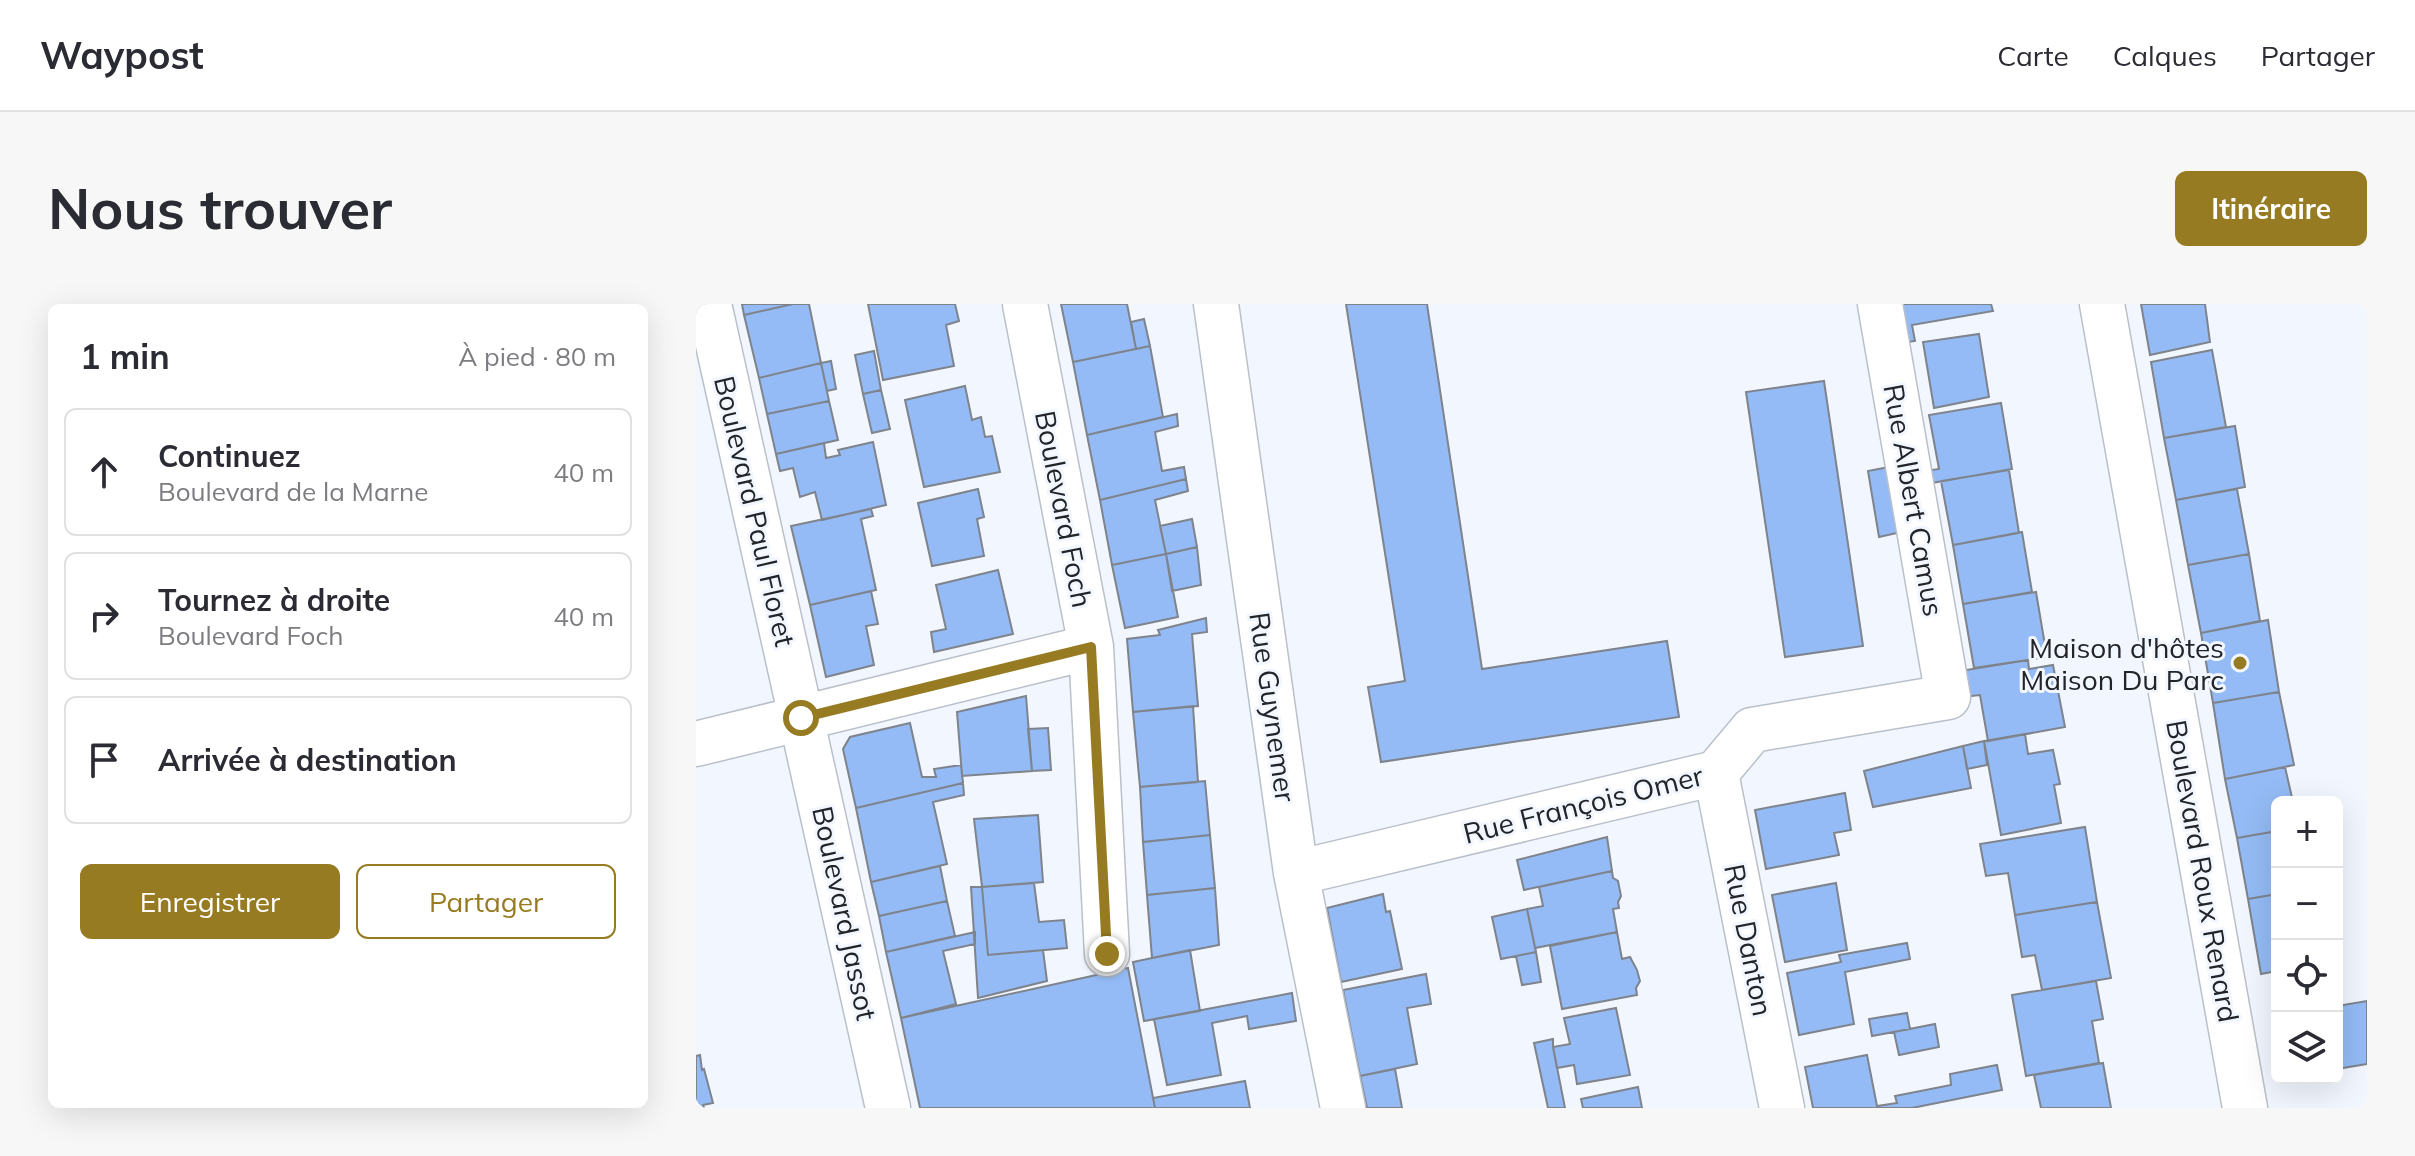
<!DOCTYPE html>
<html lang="fr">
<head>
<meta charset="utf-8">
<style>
	body { margin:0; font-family:Mulish,sans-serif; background:#f7f7f7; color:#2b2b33 }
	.controls { position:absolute; right:24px; bottom:24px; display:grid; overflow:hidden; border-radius:12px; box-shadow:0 8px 32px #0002 }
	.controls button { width:72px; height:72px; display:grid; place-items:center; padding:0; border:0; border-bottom:2px solid #e1e1e2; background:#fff; color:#2b2b33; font:40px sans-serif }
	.stop { position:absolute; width:24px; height:24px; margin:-18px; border:6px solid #977b23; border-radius:50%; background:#fff }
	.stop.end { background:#977b23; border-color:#fff; box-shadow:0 2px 8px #0008 }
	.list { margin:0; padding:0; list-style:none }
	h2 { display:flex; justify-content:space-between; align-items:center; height:104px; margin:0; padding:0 32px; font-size:34px }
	h2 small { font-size:26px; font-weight:400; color:#7c7c81 }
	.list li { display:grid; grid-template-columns:52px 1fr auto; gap:24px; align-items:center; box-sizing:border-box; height:128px; margin:0 16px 16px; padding:0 16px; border:2px solid #e1e1e2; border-radius:12px }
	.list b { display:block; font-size:30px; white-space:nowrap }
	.list p { margin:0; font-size:26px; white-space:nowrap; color:#7c7c81 }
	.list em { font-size:26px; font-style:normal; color:#7c7c81 }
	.actions { display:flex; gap:16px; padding:24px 32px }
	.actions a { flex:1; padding:18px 0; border:2px solid #977b23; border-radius:12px; text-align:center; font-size:28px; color:#977b23 }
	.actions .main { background:#977b23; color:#fff }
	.icon { flex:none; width:44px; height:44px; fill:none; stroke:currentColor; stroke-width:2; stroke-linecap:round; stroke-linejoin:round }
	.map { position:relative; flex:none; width:1671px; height:804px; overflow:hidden; border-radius:12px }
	header { display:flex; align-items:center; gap:48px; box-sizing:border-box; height:112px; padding:0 40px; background:#fff; border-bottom:2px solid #e1e1e2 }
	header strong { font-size:38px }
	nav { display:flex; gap:44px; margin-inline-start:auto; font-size:28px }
	.intro { display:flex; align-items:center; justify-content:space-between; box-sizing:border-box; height:192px; padding:0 48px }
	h1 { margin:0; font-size:56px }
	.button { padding:20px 36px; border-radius:12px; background:#977b23; color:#fff; font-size:28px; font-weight:700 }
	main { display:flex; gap:48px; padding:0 48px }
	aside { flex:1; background:#fff; border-radius:12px; box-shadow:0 8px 32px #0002 }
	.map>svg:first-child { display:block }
</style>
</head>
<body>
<header>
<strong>Waypost</strong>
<nav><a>Carte</a><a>Calques</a><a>Partager</a></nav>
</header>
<div class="intro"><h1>Nous trouver</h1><a class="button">Itinéraire</a></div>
<main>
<aside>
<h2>1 min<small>À pied · 80 m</small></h2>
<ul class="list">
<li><svg class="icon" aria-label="ahead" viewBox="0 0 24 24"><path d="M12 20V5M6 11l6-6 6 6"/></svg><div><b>Continuez</b><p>Boulevard de la Marne</p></div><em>40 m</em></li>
<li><svg class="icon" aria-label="right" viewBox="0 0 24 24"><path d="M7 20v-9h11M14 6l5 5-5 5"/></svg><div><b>Tournez à droite</b><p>Boulevard Foch</p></div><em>40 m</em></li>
<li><svg class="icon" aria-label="arrive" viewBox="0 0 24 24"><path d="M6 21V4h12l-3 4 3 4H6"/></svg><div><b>Arrivée à destination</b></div></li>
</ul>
<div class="actions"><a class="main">Enregistrer</a><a>Partager</a></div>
</aside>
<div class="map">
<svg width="1671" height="804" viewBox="0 0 1671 804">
	<rect width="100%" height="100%" fill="#f2f7ff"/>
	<path fill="#94bbf5" stroke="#7e838c" stroke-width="2" d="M 46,0 L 97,0 L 48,11 Z
		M 97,0 L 113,0 L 125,59 L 63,74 L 48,11 Z
		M 172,0 L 259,0 L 263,17 L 250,21 L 258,62 L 187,76 Z
		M 365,0 L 431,0 L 440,45 L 377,58 Z
		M 650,0 L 731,0 L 786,365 L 971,337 L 983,413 L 685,458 L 672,383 L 709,377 Z
		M 1198,0 L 1295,0 L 1297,7 L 1216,21 L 1219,37 L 1205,39 Z
		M 1445,0 L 1509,0 L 1514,38 L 1454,51 Z
		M 448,15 L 454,42 L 440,45 L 435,18 Z
		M 1283,30 L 1293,93 L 1238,104 L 1227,38 Z
		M 454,42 L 467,113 L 391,131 L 377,58 Z
		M 1516,46 L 1530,123 L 1468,134 L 1455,58 Z
		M 178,47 L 185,86 L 167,90 L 159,51 Z
		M 135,57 L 140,85 L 131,87 L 125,59 Z
		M 125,59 L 133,97 L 71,110 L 63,74 Z
		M 1128,77 L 1167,342 L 1089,353 L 1050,88 Z
		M 269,82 L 276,116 L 285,113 L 289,133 L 296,132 L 304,168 L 228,183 L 209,96 Z
		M 185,86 L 194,125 L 176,129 L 167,90 Z
		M 133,97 L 142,136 L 80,150 L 71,110 Z
		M 1305,99 L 1316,165 L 1230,180 L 1228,167 L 1243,165 L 1233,111 Z
		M 481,110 L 482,122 L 459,128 L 466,167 L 488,163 L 490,175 L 404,196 L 391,131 Z
		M 1539,122 L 1549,183 L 1480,196 L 1468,134 Z
		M 177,138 L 190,201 L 126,216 L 119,188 L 104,193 L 97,164 L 84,167 L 80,150 L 128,139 L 130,154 L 144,151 L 142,146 Z
		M 1203,161 L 1214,226 L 1183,233 L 1172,167 Z
		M 1313,166 L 1323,229 L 1257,241 L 1245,177 Z
		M 490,175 L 492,187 L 459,196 L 470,250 L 416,261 L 404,196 Z
		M 282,185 L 288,213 L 281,215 L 288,252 L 236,262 L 222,199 Z
		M 1541,185 L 1553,250 L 1492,261 L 1480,196 Z
		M 175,205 L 177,212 L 165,215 L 180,286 L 114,301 L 95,222 Z
		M 496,215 L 501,243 L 470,250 L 464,222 Z
		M 1326,228 L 1336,288 L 1267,300 L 1257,241 Z
		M 501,243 L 505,281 L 476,287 L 470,250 Z
		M 470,250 L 482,313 L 429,324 L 416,261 Z
		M 1553,250 L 1564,317 L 1505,329 L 1492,261 Z
		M 302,266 L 317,330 L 238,348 L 235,328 L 250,325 L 240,281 Z
		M 175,287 L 182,320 L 170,322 L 178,361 L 130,373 L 114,301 Z
		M 1340,288 L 1351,353 L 1278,364 L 1267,300 Z
		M 510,314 L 511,328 L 496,330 L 502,402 L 437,408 L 431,335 L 464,331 L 462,326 Z
		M 1572,316 L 1583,388 L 1517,399 L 1505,329 Z
		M 1332,356 L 1333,365 L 1357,361 L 1369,423 L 1292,437 L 1284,391 L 1267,393 L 1264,367 Z
		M 1583,388 L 1598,461 L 1529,475 L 1517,399 Z
		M 330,392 L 336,467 L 266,472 L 261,408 Z
		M 497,402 L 502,478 L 444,483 L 437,408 Z
		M 214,419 L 226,473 L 240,473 L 238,465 L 265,461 L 267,479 L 160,504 L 147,445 L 154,433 Z
		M 352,424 L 355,466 L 336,467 L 332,425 Z
		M 1329,430 L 1332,450 L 1357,446 L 1364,480 L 1358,481 L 1365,519 L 1305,531 L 1288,437 Z
		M 1288,437 L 1291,461 L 1271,465 L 1267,442 Z
		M 1267,442 L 1275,484 L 1177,503 L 1168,467 Z
		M 1589,463 L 1597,498 L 1581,498 L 1581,527 L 1541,534 L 1529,475 Z
		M 509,477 L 514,531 L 447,538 L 444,483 Z
		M 267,479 L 268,491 L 237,498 L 251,560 L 175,578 L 160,504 Z
		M 1149,489 L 1155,526 L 1138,529 L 1143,551 L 1070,565 L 1059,506 Z
		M 342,511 L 347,578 L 286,583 L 278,515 Z
		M 1389,523 L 1401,598 L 1319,611 L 1312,569 L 1290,572 L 1284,540 Z
		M 1581,527 L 1581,590 L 1552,595 L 1541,534 Z
		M 514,531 L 519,584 L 451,591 L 447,538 Z
		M 911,533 L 916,567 L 828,586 L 821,556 Z
		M 244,562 L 251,597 L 183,612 L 175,578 Z
		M 916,567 L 917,574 L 922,577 L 925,592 L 922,598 L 923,604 L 917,605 L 921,628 L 839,644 L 831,605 L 847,602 L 843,583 Z
		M 338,579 L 343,618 L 368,616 L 371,644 L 292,651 L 286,583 Z
		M 1140,579 L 1151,646 L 1089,658 L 1076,591 Z
		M 275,583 L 286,583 L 292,651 L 347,646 L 351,677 L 282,694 Z
		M 519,584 L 523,641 L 456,654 L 451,591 Z
		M 687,590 L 690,608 L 694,607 L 706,665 L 645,678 L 631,604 Z
		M 1581,590 L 1581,667 L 1565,670 L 1552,595 Z
		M 251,597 L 259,632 L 190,648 L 183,612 Z
		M 1401,598 L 1415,674 L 1346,686 L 1339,651 L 1326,653 L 1319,611 Z
		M 831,605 L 840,648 L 805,655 L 796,613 Z
		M 279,628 L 279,640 L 247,647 L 260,700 L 205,714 L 190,648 Z
		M 921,628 L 926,655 L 934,653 L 941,666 L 944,677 L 940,684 L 941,691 L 866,705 L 854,642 Z
		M 1211,639 L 1214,655 L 1149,668 L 1158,720 L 1103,731 L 1091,669 L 1145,658 L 1143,651 Z
		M 494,646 L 504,707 L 448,717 L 437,658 Z
		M 840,648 L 845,678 L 826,681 L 820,652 Z
		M 432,664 L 459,804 L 224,804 L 205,714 Z
		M 730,670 L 735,700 L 711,704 L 721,760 L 664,772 L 647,686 Z
		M 1400,677 L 1407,715 L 1396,717 L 1403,759 L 1330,772 L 1316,691 Z
		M 596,689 L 600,717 L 553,725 L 551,712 L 516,719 L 525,771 L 471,781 L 458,715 Z
		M 1671,697 L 1671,760 L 1641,765 L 1641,702 Z
		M 920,704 L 934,771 L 881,780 L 878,761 L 861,764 L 857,743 L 874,740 L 868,714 Z
		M 1211,709 L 1214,725 L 1176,732 L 1173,715 Z
		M 1239,720 L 1243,743 L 1203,751 L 1198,728 Z
		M 857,735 L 857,743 L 869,804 L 852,804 L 838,739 Z
		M 4,751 L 6,766 L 8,765 L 17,799 L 7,801 L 8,804 L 0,804 L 0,752 Z
		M 1171,751 L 1181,802 L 1201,799 L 1199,792 L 1255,781 L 1254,770 L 1301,761 L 1306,786 L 1216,804 L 1117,804 L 1109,763 Z
		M 1407,759 L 1415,804 L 1345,804 L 1338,771 Z
		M 699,765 L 706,804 L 671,804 L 664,772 Z
		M 549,777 L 554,804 L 459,804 L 457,794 Z
		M 942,783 L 946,804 L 887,804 L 885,795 Z"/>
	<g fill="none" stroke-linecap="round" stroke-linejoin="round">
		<defs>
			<path id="minor" d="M 13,0 L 192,804
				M 329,0 L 395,343 L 411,650
				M 520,0 L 600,569 L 647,804
				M 1406,0 L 1549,804
				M 0,440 L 395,343
				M 1020,469 L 1086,804
				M 600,569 L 1020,469 L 1056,426 L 1252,393 L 1184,0"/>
		</defs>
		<use href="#minor" stroke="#bac0c9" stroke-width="47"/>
		<use href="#minor" stroke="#fff" stroke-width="44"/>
	</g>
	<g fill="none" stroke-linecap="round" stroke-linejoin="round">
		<path stroke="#977b23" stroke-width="10" d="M 105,414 L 395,343 L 411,650"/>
	</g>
	<circle fill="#977b23" stroke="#f2f7ff" stroke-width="3" cx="1544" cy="359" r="8"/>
	<g text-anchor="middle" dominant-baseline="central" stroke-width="6" stroke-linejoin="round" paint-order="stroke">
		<g font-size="28" fill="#222428" stroke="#f2f7ff">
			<text transform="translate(1218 196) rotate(80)">Rue Albert Camus</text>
			<text transform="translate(368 205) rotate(79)">Boulevard Foch</text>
			<text transform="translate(59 207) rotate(77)">Boulevard Paul Floret</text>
			<text transform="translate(577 403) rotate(82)">Rue Guynemer</text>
			<text transform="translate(887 500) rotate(-14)">Rue François Omer</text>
			<text transform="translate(1507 567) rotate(80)">Boulevard Roux Renard</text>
			<text transform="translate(149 609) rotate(78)">Boulevard Jassot</text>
			<text transform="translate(1053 636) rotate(79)">Rue Danton</text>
		</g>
		<g font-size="28" fill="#222428" stroke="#f2f7ff" text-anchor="end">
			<text x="1528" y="343">Maison d'hôtes<tspan x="1528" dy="32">Maison Du Parc</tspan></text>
		</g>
	</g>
</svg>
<div class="controls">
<button>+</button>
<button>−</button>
<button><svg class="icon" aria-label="locate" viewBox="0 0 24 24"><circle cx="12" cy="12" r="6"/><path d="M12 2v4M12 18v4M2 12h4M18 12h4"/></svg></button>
<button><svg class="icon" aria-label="layers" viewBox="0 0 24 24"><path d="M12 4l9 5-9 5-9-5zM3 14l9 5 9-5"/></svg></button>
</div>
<div class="stop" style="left:105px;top:414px"></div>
<div class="stop end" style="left:411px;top:650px"></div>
</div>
</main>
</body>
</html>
